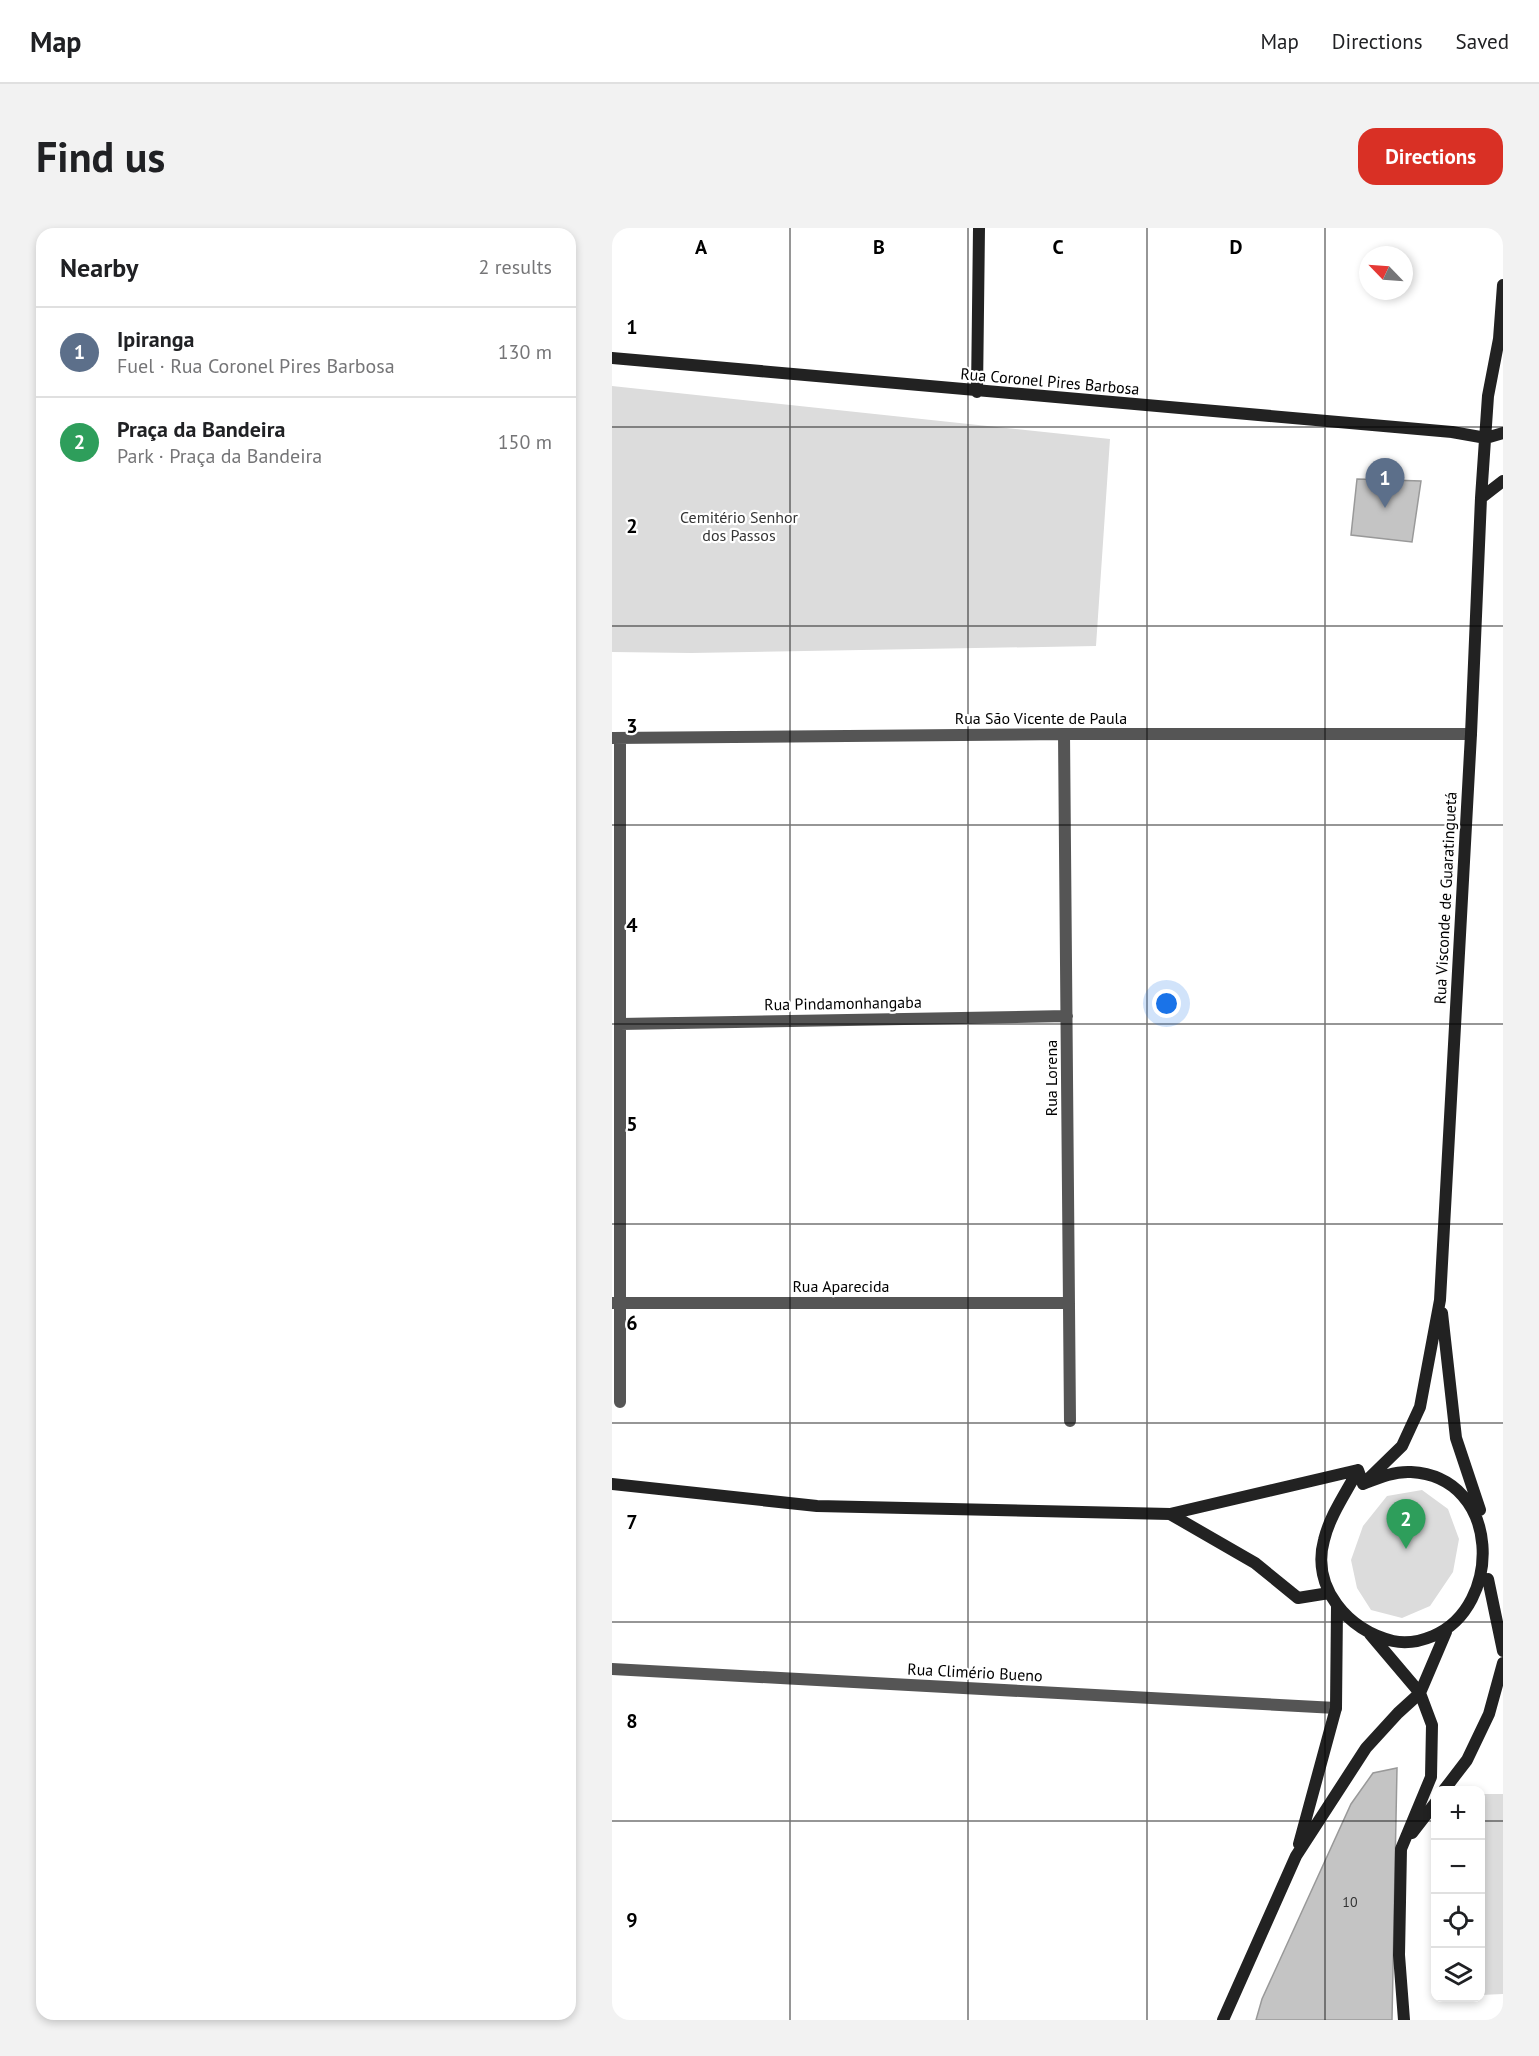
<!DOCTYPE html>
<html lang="en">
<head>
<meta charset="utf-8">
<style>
	body { margin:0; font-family:"PT Sans",sans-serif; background:#f2f2f2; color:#202124 }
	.controls { position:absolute; right:18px; bottom:18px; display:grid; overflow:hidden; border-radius:12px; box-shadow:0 3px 9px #0003 }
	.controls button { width:54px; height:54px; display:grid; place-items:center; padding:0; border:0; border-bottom:2px solid #e0e0e0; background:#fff; color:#202124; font:30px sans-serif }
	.compass { position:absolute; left:747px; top:18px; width:54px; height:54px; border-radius:50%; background:#fff; box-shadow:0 3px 9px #0003; rotate:295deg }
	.you { position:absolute; left:555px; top:776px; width:21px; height:21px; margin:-15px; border:4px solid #fff; border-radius:50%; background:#1a73e8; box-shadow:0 0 0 9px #1a73e833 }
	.badge { display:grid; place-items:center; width:39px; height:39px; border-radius:50%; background:#d93025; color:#fff; font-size:20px; font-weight:700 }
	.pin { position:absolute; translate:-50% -50px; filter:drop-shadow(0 2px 3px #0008) }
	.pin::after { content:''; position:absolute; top:32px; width:21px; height:18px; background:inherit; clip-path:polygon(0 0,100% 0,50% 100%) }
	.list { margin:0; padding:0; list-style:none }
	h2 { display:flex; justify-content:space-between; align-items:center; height:78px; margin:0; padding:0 24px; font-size:26px }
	h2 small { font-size:20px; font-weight:400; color:#757577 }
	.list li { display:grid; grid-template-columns:39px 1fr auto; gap:18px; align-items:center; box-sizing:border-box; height:90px; padding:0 24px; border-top:2px solid #e0e0e0 }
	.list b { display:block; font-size:22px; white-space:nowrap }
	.list p { margin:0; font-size:20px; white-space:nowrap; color:#757577 }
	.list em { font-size:20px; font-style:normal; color:#757577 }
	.icon { flex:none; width:33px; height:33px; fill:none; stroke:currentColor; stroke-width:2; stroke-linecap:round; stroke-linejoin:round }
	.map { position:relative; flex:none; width:891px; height:1792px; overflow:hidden; border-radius:18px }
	header { display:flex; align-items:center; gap:36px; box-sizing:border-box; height:84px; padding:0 30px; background:#fff; border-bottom:2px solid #e0e0e0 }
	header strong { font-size:28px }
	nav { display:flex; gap:33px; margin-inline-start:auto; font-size:21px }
	.intro { display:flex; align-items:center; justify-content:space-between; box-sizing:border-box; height:144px; padding:0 36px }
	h1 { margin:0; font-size:42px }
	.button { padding:15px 27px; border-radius:18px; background:#d93025; color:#fff; font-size:21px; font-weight:700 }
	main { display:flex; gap:36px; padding:0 36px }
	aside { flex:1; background:#fff; border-radius:18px; box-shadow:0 3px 9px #0003 }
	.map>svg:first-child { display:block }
</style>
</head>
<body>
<header>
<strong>Map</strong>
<nav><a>Map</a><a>Directions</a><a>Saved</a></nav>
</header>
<div class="intro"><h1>Find us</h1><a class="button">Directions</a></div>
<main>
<aside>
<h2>Nearby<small>2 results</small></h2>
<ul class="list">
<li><span class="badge" style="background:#5c6f8a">1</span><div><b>Ipiranga</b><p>Fuel · Rua Coronel Pires Barbosa</p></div><em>130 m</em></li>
<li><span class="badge" style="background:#2e9e5b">2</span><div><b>Praça da Bandeira</b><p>Park · Praça da Bandeira</p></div><em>150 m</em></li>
</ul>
</aside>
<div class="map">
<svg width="891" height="1792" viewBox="0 0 891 1792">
	<rect width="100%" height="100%" fill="#fff"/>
	<path fill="#dcdcdc" d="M 0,158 L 498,211 L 484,418 L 79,425 L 0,424 Z
		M 810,1262 L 836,1281 L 847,1311 L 841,1344 L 818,1378 L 790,1390 L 759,1382 L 745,1360 L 739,1332 L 751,1298 L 775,1268 Z
		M 868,1566 L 891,1566 L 891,1766 L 869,1767 Z"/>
	<path fill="#c4c4c4" stroke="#999" stroke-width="1.5" d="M 745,251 L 809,253 L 800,314 L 739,307 Z
		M 785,1540 L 780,1792 L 644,1792 L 650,1771 L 739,1576 L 761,1545 Z"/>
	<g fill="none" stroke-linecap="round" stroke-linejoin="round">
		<path stroke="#555" stroke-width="12" d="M 452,506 L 458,1193
			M 0,510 L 452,506 L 859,506
			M 8,796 L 455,788
			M 1,1075 L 457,1075
			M 8,1174 L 8,510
			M 0,1441 L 724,1480"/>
		<path stroke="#222" stroke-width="12" d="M 0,130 L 840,204 L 874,210 L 891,205
			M 365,164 L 367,0
			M 869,270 L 891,253
			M 830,1085 L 844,1210 L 868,1282
			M 746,1242 L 751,1256 C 766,1250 782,1243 799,1244 C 890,1249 891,1379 821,1408 C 809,1413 794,1416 781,1413 C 736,1403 699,1359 712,1312 C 718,1287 734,1265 746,1242 Z
			M 0,1256 L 205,1278 L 558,1286 L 746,1242
			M 751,1256 L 790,1218 L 808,1179 L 828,1072 L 859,506 L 869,270 L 876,168 L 887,111 L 891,57
			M 558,1286 L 643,1335 L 686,1370 L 717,1365
			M 876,1351 L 891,1423
			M 758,1406 L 808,1465 L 820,1497 L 819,1549 L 789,1621 L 787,1727 L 792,1792
			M 832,1562 L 855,1532 L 877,1486 L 891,1435
			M 800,1605 L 824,1574
			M 687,1616 L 724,1480 L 725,1379
			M 611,1792 L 684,1628 L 754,1520 L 786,1485 L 808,1465 L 834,1404"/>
	</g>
	<path fill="none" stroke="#000" stroke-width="1.5" stroke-opacity="0.55" d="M 178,0 L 178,1792M 356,0 L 356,1792M 535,0 L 535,1792M 713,0 L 713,1792M 0,199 L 891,199M 0,398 L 891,398M 0,597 L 891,597M 0,796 L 891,796M 0,996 L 891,996M 0,1195 L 891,1195M 0,1394 L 891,1394M 0,1593 L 824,1593M 868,1593 L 891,1593"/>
	<g text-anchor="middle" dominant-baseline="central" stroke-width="4.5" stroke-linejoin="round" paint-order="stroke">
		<g font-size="14" fill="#313131">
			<text x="738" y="1674">10</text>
		</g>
		<g font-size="16" fill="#000" stroke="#fff">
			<text transform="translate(438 153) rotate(5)">Rua Coronel Pires Barbosa</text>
			<text x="429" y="490">Rua São Vicente de Paula</text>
			<text transform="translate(833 670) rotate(-87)">Rua Visconde de Guaratinguetá</text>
			<text transform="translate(231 775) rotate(-1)">Rua Pindamonhangaba</text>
			<text transform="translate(439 850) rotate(-90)">Rua Lorena</text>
			<text x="229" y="1058">Rua Aparecida</text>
			<text transform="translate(363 1444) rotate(3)">Rua Climério Bueno</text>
		</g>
		<g font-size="16" fill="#333" stroke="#fff">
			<text x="127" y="289">Cemitério Senhor<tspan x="127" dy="18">dos Passos</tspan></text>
		</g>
	</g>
	<g font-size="20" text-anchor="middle" font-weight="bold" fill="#000" stroke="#fff" stroke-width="4.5" stroke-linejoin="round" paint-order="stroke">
		<text x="89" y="26">A</text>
		<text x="267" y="26">B</text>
		<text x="446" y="26">C</text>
		<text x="624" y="26">D</text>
		<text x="20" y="106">1</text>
		<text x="20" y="305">2</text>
		<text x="20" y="505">3</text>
		<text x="20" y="704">4</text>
		<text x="20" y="903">5</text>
		<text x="20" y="1102">6</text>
		<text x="20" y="1301">7</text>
		<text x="20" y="1500">8</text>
		<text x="20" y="1699">9</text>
	</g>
</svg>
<div class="controls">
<button>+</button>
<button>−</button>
<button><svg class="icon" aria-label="locate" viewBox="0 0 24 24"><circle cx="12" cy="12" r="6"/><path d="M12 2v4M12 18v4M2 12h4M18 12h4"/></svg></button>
<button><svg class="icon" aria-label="layers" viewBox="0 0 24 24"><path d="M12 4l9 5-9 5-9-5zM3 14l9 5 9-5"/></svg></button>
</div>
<svg class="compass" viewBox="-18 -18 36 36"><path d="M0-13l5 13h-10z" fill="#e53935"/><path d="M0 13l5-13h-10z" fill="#757577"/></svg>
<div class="you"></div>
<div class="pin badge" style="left:773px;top:280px;background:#5c6f8a">1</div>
<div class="pin badge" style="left:794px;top:1321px;background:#2e9e5b">2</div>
</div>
</main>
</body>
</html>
